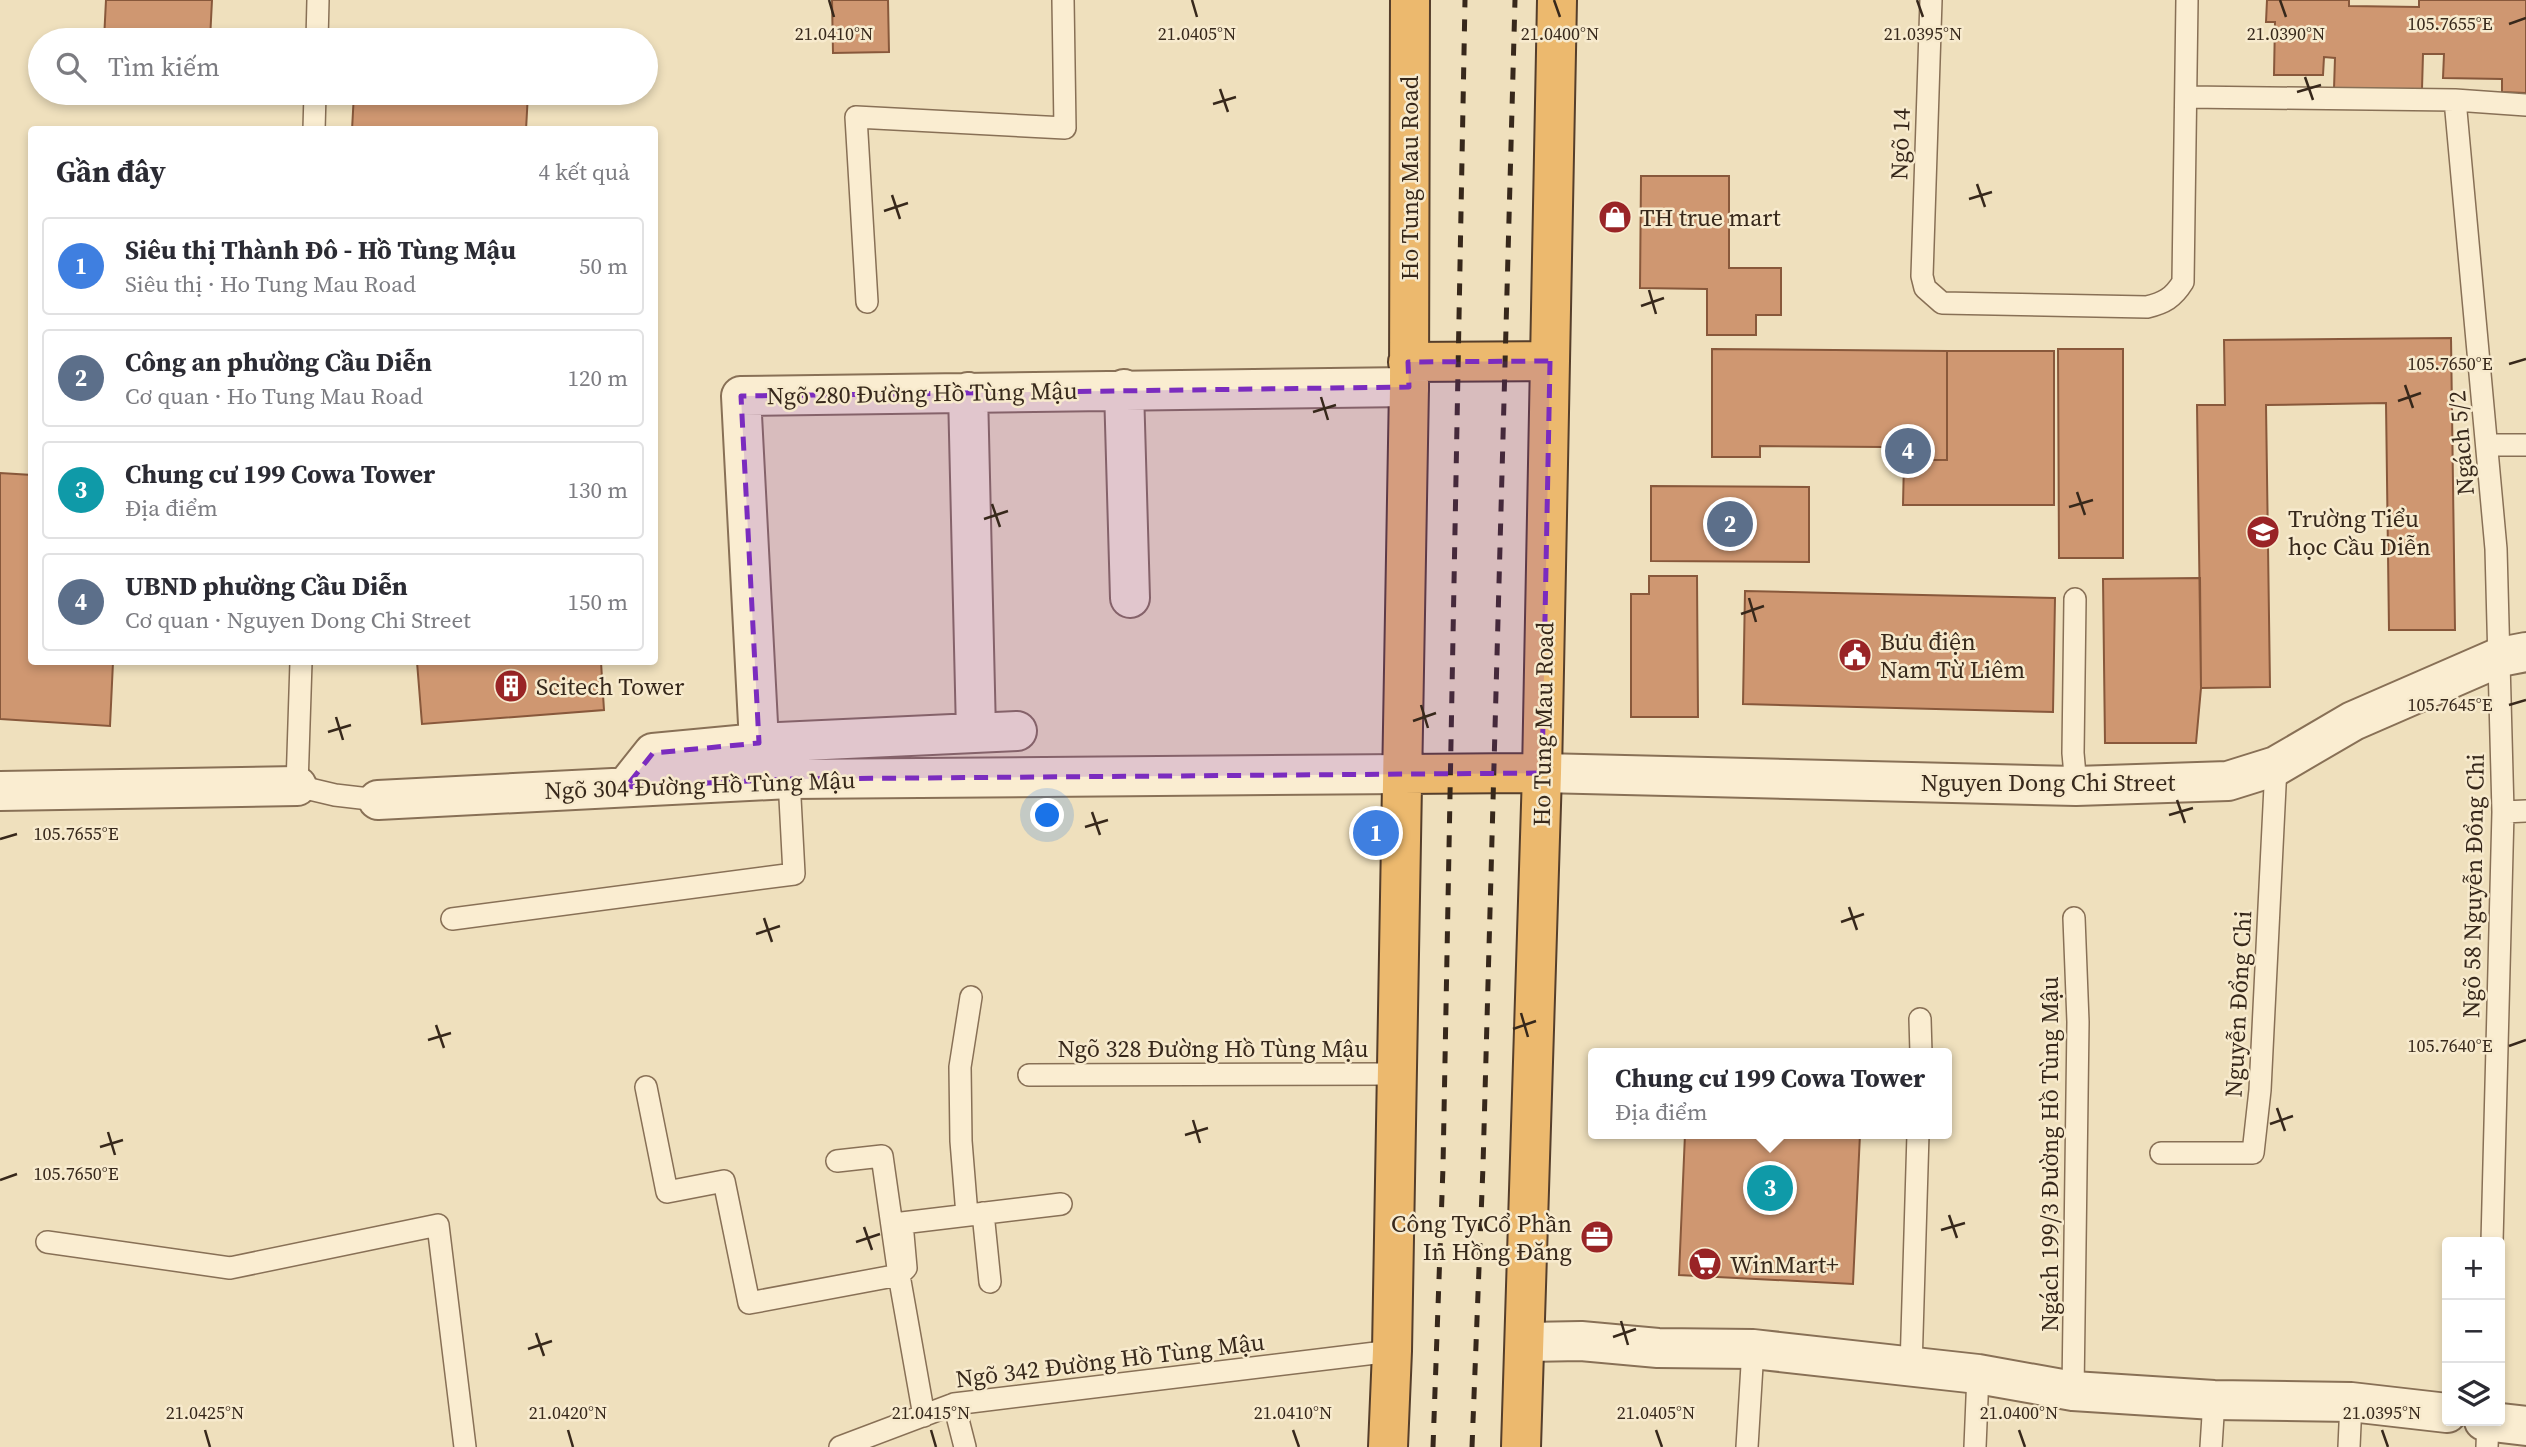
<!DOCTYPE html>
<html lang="vi">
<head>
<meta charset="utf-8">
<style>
	body { margin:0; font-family:"Source Serif 4",serif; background:#f2f2f3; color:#2b2b33 }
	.controls { position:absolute; right:21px; bottom:21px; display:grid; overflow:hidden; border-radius:7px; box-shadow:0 4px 10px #0003 }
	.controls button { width:63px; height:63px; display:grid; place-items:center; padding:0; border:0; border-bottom:2px solid #e1e1e2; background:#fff; color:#2b2b33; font:35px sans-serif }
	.you { position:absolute; left:1048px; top:816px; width:24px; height:24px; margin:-18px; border:5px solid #fff; border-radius:50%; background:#1a73e8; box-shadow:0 0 0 10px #1a73e833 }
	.badge { display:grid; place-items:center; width:46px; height:46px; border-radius:50%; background:#992426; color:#fff; font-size:23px; font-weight:700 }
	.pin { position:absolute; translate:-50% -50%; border:4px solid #fff; box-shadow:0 2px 7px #0006 }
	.popup { position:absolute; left:1588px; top:1048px; width:364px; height:91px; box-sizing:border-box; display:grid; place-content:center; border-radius:7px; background:#fff; filter:drop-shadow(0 2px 5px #0005); font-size:23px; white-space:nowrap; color:#7c7c81 }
	.popup b { font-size:26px; color:#2b2b33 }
	.popup::after { content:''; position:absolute; left:50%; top:100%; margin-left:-14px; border:14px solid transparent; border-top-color:#fff }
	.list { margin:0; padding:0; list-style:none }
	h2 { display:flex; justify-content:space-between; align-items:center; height:91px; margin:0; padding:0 28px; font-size:30px }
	h2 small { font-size:23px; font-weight:400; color:#7c7c81 }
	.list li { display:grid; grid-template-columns:46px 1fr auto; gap:21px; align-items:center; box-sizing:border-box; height:98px; margin:0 14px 14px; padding:0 14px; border:2px solid #e1e1e2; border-radius:7px }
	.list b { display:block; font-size:26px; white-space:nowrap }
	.list p { margin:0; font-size:23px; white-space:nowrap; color:#7c7c81 }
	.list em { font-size:23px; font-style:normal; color:#7c7c81 }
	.icon { flex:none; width:38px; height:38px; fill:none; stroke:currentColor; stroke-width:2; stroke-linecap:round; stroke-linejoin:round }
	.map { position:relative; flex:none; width:2526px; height:1447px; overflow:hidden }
	.search { position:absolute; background:#fff; box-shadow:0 4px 10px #0003; left:28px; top:28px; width:630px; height:77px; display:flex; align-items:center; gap:18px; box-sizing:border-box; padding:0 24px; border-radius:38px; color:#7c7c81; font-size:26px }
	.panel { position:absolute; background:#fff; box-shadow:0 4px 10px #0003; left:28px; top:126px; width:630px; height:539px; border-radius:7px }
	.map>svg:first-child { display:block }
</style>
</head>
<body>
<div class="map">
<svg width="2526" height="1447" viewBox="0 0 2526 1447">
	<rect width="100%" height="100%" fill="#efe0bd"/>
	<path fill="#cf9771" stroke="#88583b" stroke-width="2" d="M 106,0 L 212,0 L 210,40 L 104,40 Z
		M 832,0 L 888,0 L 889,52 L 833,53 Z
		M 2267,0 L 2349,0 L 2349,6 L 2419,7 L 2419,0 L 2526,0 L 2526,93 L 2502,92 L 2502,79 L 2443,78 L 2444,54 L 2423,54 L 2422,89 L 2334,89 L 2335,58 L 2324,57 L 2323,75 L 2274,75 L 2275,22 L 2266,22 Z
		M 357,34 L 466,40 L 357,40 Z
		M 354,93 L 528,93 L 526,130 L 352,130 Z
		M 1641,176 L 1729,176 L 1729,268 L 1781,268 L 1781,315 L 1756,315 L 1756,335 L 1707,335 L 1707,289 L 1640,288 Z
		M 2451,338 L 2455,630 L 2389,630 L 2386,403 L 2266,405 L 2270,687 L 2201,688 L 2197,405 L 2225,405 L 2224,340 Z
		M 1712,349 L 1947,351 L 1947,460 L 1884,460 L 1884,447 L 1760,446 L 1760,457 L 1712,457 Z
		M 2058,349 L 2123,349 L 2123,558 L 2059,558 Z
		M 1947,351 L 2054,351 L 2054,505 L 1903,505 L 1904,460 L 1947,460 Z
		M 0,473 L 32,475 L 32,662 L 113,662 L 110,726 L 0,719 Z
		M 1651,486 L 1809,487 L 1809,562 L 1651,561 Z
		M 1649,576 L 1697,576 L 1698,717 L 1631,717 L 1631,594 L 1649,594 Z
		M 2200,578 L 2201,688 L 2196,743 L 2105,743 L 2103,579 Z
		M 1745,591 L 2055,598 L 2053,712 L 1743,704 Z
		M 417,662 L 601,662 L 604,710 L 422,724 Z
		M 1685,1134 L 1860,1134 L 1853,1284 L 1679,1275 Z"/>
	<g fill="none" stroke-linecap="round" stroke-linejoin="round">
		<defs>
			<path id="service" d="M 1931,0 L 1922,276 L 1925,288 L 1942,303 L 2147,307 C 2164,303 2173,298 2183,282 L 2187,0
				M 317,40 L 318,0
				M 2187,97 L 2455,100 L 2526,105
				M 2455,100 L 2496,549 L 2503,812 L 2492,1242
				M 314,130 L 315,93
				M 867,302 L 856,117 L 1065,128 L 1063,0
				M 2488,445 L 2526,445
				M 2075,599 L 2073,753 L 2076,786
				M 301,662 L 297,786 L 335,795 L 378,800
				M 2503,812 L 2526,811
				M 452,919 L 794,874 L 789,779
				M 1920,1019 L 1921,1053
				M 1029,1075 L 1397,1074
				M 646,1087 L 667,1192 L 724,1181 L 749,1303 L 899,1275 L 906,1268 L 902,1223 L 1061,1204
				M 2161,1153 L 2253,1153 L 2260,1090 L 2276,766
				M 837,1161 L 882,1156 L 899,1275 L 924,1416
				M 983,1213 L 990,1282
				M 967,1215 L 961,1141 L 960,1067 L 971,997
				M 47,1242 L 230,1268 L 438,1225 L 465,1447
				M 1911,1368 L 1918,1134
				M 2073,1391 L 2078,1022 L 2074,918
				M 954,1404 L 965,1447
				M 840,1447 L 954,1404 L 1392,1351
				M 1747,1447 L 1753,1349
				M 1975,1447 L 1978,1374
				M 2211,1447 L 2214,1400
				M 2349,1447 L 2351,1402
				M 2487,1447 L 2488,1421"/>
			<path id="minor" d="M 1124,389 L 1130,598
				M 968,392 L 976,732
				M 759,743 L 741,396 L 1409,387
				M 1542,773 L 2076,786 L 2228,781 L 2276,766 L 2353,721 L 2500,657 L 2526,652
				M 626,787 L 653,753 L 759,743 L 1017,731
				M 0,791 L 297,786
				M 378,800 L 789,779 L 1403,774
				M 1527,1342 L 1581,1341 L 1658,1348 L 1753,1349 L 1978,1374 L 2073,1391 L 2214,1400 L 2351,1402 L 2447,1413
				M 2484,1421 L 2526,1426"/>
			<path id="trunk" d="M 1408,362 L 1550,361
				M 1403,774 L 1542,773
				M 1388,1447 L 1392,1351 L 1409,387 L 1410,0
				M 1521,1447 L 1542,773 L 1557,0"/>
		</defs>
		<use href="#service" stroke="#887056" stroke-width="24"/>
		<use href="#minor" stroke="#887056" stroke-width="42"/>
		<use href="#trunk" stroke="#553e2b" stroke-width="42"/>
		<use href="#service" stroke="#faedd1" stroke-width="21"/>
		<use href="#minor" stroke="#faedd1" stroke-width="38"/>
		<use href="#trunk" stroke="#ecb96e" stroke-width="38"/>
		<path stroke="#37281b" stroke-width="5" stroke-dasharray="12 12" stroke-linecap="butt" d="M 1433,1447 L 1443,1167 L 1465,0
			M 1472,1447 L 1483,1166 L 1515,0"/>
	</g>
	<path fill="#7b2cbf" fill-opacity="0.2" stroke="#7b2cbf" stroke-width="5" stroke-dasharray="14 9" stroke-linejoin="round" d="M 1550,361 L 1542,773 L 789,779 L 626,787 L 653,753 L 759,743 L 741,396 L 1409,387 L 1408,362 Z"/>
	<path fill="none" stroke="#37281b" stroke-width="2.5" d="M 829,0 L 834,17M 1192,0 L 1197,17M 1554,0 L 1560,17M 1917,0 L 1923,17M 2280,0 L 2286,17M 2509,24 L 2526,18M 2305,77 L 2313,100M 1220,89 L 1228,112M 2297,92 L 2321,85M 1213,104 L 1236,97M 1977,184 L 1985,207M 892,195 L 900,219M 1969,199 L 1992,192M 884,211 L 908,203M 1649,290 L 1656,314M 1641,306 L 1664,298M 2509,364 L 2526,359M 2405,385 L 2413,408M 1321,397 L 1328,420M 2398,401 L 2421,393M 1313,412 L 1336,405M 2077,492 L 2085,515M 992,504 L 1000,527M 2069,507 L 2093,500M 984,519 L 1008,511M 1749,598 L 1756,622M 1741,614 L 1764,606M 1421,705 L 1428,728M 2509,705 L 2526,700M 336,717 L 343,740M 1413,721 L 1436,713M 328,732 L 351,725M 2177,800 L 2185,823M 1092,812 L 1100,835M 2169,815 L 2193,808M 1085,827 L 1108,820M 0,839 L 17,834M 1849,907 L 1857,930M 764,918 L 772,942M 1841,922 L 1864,914M 756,934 L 780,926M 1521,1013 L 1528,1037M 436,1025 L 444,1048M 1513,1029 L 1536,1021M 428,1040 L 451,1033M 2509,1046 L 2526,1040M 2277,1108 L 2285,1131M 1193,1120 L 1200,1143M 2270,1124 L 2293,1116M 108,1132 L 115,1155M 1185,1135 L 1208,1128M 100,1147 L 123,1140M 0,1180 L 17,1174M 1949,1215 L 1957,1238M 864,1227 L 872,1250M 1941,1230 L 1965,1223M 856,1242 L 880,1234M 1621,1321 L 1628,1345M 536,1333 L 544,1356M 1613,1337 L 1636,1329M 528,1349 L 552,1341M 205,1430 L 210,1447M 568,1430 L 573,1447M 931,1430 L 936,1447M 1293,1430 L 1299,1447M 1656,1430 L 1662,1447M 2019,1430 L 2025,1447M 2382,1430 L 2388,1447"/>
	<defs>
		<symbol id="shop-disc" viewBox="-11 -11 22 22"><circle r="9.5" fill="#992426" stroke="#f7eacd"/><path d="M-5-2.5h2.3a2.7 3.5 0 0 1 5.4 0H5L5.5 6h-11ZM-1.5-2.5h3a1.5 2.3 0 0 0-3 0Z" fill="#fff"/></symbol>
		<symbol id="school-disc" viewBox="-11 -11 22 22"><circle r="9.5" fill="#992426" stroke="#f7eacd"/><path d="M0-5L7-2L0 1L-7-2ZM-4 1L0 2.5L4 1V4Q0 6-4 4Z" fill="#fff"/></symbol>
		<symbol id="civic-disc" viewBox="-11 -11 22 22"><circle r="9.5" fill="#992426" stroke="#f7eacd"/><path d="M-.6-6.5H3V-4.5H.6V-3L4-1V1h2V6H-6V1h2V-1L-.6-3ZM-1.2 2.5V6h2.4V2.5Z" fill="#fff"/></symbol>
		<symbol id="building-disc" viewBox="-11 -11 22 22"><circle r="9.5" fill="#992426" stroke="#f7eacd"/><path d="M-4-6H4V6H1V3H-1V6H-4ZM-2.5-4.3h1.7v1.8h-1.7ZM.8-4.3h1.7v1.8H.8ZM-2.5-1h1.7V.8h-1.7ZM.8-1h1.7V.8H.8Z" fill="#fff"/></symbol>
		<symbol id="office-disc" viewBox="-11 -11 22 22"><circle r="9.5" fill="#992426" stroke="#f7eacd"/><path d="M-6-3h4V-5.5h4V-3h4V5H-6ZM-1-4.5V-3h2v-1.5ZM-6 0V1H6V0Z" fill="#fff"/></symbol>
		<symbol id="supermarket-disc" viewBox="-11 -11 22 22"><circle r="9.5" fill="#992426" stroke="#f7eacd"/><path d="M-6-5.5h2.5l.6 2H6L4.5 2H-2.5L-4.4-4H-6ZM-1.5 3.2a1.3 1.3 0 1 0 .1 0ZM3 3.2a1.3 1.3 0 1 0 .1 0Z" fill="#fff"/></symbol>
	</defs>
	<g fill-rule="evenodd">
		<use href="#shop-disc" x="1596" y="198" width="38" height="38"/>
		<use href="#school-disc" x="2244" y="513" width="38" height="38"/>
		<use href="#civic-disc" x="1836" y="636" width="38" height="38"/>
		<use href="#building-disc" x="492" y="667" width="38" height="38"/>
		<use href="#office-disc" x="1578" y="1218" width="38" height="38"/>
		<use href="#supermarket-disc" x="1686" y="1245" width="38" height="38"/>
	</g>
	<g text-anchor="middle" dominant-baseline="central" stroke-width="5" stroke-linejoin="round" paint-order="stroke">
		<g font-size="24" fill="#37281b" stroke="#f7eacd">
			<text transform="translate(1900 144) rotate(-88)">Ngõ 14</text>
			<text transform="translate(1409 178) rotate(-90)">Ho Tung Mau Road</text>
			<text transform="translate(922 393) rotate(-1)">Ngõ 280 Đường Hồ Tùng Mậu</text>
			<text transform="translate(2461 443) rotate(-95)">Ngách 5/2</text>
			<text transform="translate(1543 724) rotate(-89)">Ho Tung Mau Road</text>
			<text x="2048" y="782">Nguyen Dong Chi Street</text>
			<text transform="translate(700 785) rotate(-2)">Ngõ 304 Đường Hồ Tùng Mậu</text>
			<text transform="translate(2473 886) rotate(-89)">Ngõ 58 Nguyễn Đổng Chi</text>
			<text transform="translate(2238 1004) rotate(-87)">Nguyễn Đổng Chi</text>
			<text x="1213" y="1048">Ngõ 328 Đường Hồ Tùng Mậu</text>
			<text transform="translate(2049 1154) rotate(-90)">Ngách 199/3 Đường Hồ Tùng Mậu</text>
			<text transform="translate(1110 1360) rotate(-7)">Ngõ 342 Đường Hồ Tùng Mậu</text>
		</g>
		<g font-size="24" fill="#37281b" stroke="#f7eacd" text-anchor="start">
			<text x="1640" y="217">TH true mart</text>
			<text x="2288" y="518">Trường Tiểu<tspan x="2288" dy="28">học Cầu Diễn</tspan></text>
			<text x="1880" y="641">Bưu điện<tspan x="1880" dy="28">Nam Từ Liêm</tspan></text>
			<text x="536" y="686">Scitech Tower</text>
			<text x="1572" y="1223" text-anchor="end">Công Ty Cổ Phần<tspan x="1572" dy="28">In Hồng Đăng</tspan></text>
			<text x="1730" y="1264">WinMart+</text>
		</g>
	</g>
	<g font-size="18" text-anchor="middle" fill="#37281b" stroke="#f7eacd" stroke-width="5" stroke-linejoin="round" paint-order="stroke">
		<text x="2450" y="30">105.7655°E</text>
		<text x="834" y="40">21.0410°N</text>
		<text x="1197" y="40">21.0405°N</text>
		<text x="1560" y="40">21.0400°N</text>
		<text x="1923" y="40">21.0395°N</text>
		<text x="2286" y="40">21.0390°N</text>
		<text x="2450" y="370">105.7650°E</text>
		<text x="2450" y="711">105.7645°E</text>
		<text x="76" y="840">105.7655°E</text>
		<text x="2450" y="1052">105.7640°E</text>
		<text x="76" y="1180">105.7650°E</text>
		<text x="205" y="1419">21.0425°N</text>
		<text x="568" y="1419">21.0420°N</text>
		<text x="931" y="1419">21.0415°N</text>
		<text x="1293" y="1419">21.0410°N</text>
		<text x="1656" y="1419">21.0405°N</text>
		<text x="2019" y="1419">21.0400°N</text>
		<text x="2382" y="1419">21.0395°N</text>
	</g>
</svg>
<div class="controls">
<button>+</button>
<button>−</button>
<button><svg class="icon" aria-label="layers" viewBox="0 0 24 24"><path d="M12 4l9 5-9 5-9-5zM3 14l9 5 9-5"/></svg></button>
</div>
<div class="you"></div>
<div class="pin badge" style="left:1376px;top:833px;background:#3f7fe0">1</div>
<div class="pin badge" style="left:1730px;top:524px;background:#5c6f8a">2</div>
<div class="pin badge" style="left:1770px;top:1188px;background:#0f9aa8">3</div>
<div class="popup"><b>Chung cư 199 Cowa Tower</b>Địa điểm</div>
<div class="pin badge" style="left:1908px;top:451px;background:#5c6f8a">4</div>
<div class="search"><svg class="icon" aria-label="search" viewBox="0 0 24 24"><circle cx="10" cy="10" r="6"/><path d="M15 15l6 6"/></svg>Tìm kiếm</div>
<section class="panel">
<h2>Gần đây<small>4 kết quả</small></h2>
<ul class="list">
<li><span class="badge" style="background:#3f7fe0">1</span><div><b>Siêu thị Thành Đô - Hồ Tùng Mậu</b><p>Siêu thị · Ho Tung Mau Road</p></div><em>50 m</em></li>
<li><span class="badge" style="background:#5c6f8a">2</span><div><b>Công an phường Cầu Diễn</b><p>Cơ quan · Ho Tung Mau Road</p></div><em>120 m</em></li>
<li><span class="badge" style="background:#0f9aa8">3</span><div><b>Chung cư 199 Cowa Tower</b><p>Địa điểm</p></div><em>130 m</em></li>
<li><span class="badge" style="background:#5c6f8a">4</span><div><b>UBND phường Cầu Diễn</b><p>Cơ quan · Nguyen Dong Chi Street</p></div><em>150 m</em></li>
</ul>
</section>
</div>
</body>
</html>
